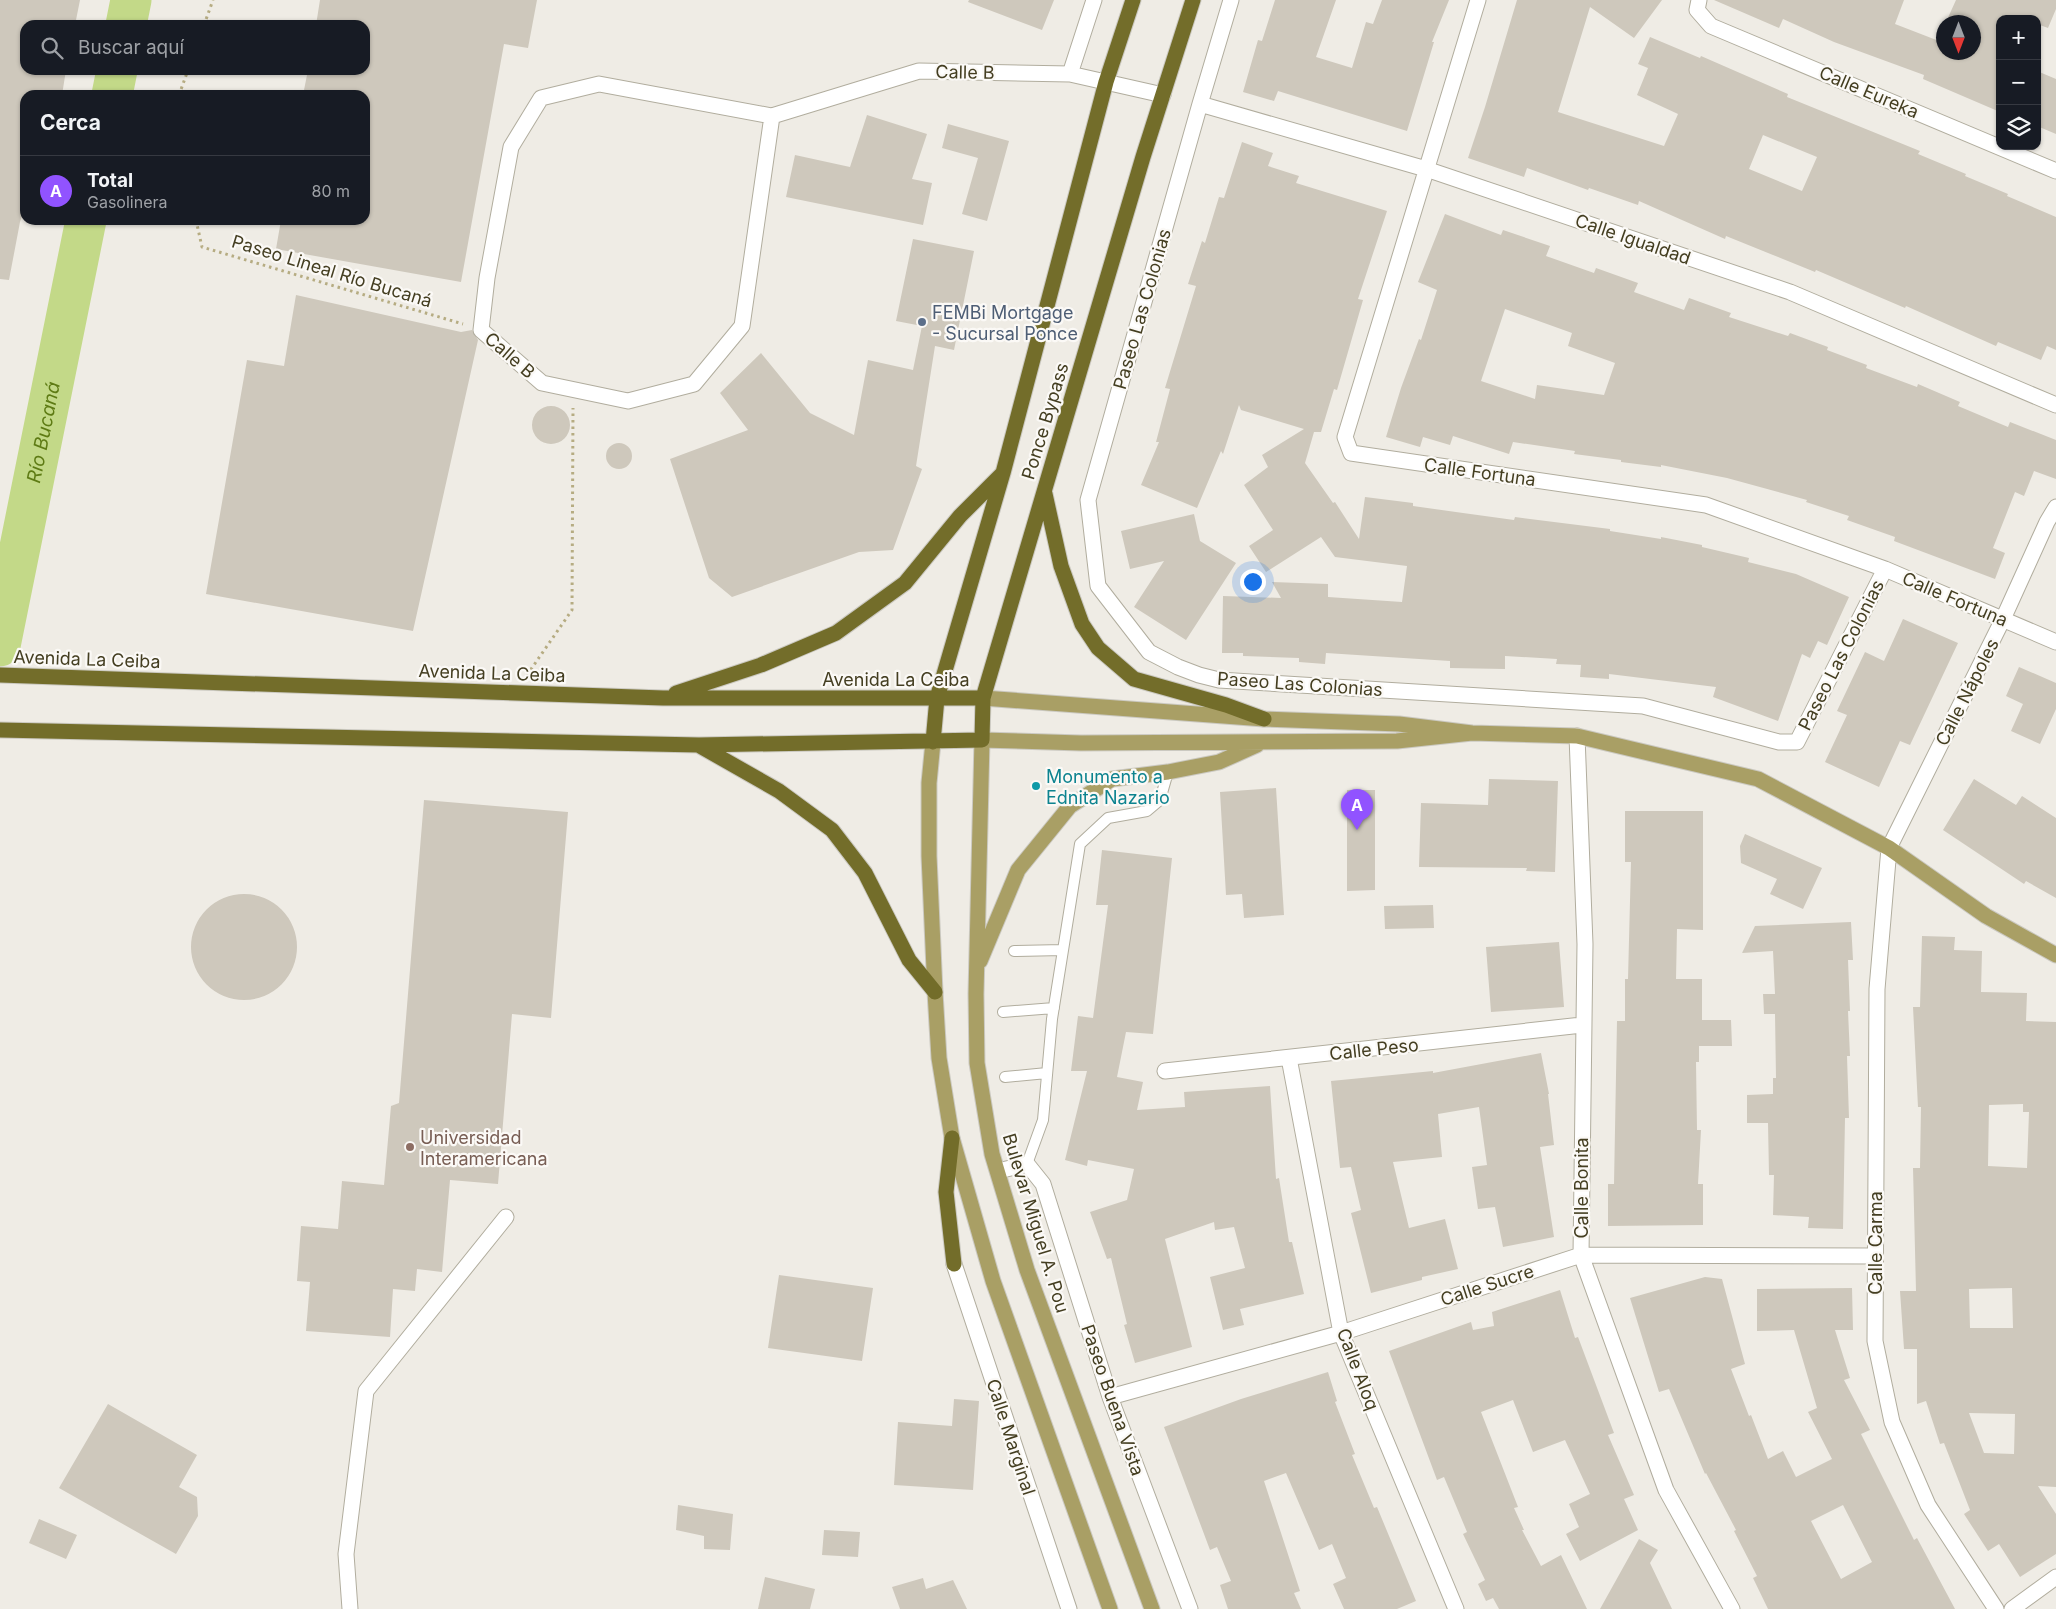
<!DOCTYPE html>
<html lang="es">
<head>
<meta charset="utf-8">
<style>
	body { margin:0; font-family:Inter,sans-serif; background:#242831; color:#f1f3f6 }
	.controls { position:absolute; right:15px; top:15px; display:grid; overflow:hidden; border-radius:10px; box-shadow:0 1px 4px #0004 }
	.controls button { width:45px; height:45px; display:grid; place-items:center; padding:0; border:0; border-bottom:1px solid #363941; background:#171b24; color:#f1f3f6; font:25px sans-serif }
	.compass { position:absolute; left:1936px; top:15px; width:45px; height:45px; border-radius:50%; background:#171b24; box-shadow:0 1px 4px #0004; rotate:180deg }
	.you { position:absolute; left:1252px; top:581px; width:18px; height:18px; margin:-12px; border:4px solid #fff; border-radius:50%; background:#1a73e8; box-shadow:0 0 0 8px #1a73e833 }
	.badge { display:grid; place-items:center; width:32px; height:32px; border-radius:50%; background:#9153ff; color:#fff; font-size:16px; font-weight:700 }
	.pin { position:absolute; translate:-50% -41px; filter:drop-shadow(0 1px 2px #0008) }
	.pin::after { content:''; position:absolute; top:26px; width:18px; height:15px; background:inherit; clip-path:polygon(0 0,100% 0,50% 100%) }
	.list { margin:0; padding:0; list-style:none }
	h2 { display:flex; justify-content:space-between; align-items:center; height:65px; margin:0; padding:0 20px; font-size:21px }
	h2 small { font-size:16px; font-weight:400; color:#9ea1a6 }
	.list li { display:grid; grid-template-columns:32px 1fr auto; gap:15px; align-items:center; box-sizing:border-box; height:70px; padding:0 20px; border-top:1px solid #363941 }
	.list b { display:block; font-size:19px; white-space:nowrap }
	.list p { margin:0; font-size:16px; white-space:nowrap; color:#9ea1a6 }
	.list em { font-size:16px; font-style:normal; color:#9ea1a6 }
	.icon { flex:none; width:28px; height:28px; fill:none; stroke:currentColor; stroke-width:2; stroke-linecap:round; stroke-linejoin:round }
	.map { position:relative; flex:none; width:2056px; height:1609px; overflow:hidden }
	.search { position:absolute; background:#171b24; box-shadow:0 1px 4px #0004; left:20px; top:20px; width:350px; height:55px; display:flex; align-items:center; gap:12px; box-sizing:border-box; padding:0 18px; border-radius:15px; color:#9ea1a6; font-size:19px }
	.panel { position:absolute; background:#171b24; box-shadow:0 1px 4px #0004; left:20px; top:90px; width:350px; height:135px; border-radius:15px }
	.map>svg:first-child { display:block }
</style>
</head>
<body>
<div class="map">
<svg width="2056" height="1609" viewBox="0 0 2056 1609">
	<rect width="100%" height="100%" fill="#efece5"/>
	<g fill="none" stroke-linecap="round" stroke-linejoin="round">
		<g stroke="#c3d988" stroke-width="41">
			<path d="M 126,25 L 131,0"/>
			<path d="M 112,95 L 117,70"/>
			<path id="s1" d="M 0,646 L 86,220"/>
		</g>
	</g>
	<path fill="#cec8bc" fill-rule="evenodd" d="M 0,0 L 80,0 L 75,25 L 25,25 L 25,70 L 66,70 L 62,95 L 25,95 L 25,207 L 20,222 L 9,280 L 0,279 Z
		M 320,0 L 537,0 L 528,48 L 504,44 L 461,282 L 276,249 L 281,220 L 365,220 L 365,95 L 303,95 L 308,70 L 365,70 L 365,25 L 316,25 Z
		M 969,0 L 1054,0 L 1042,30 L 968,2 Z
		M 1275,0 L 1336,0 L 1316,57 L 1352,68 L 1366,22 L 1373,24 L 1382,0 L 1449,0 L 1432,42 L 1434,42 L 1407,131 L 1278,91 L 1274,101 L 1243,92 L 1258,40 L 1262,41 Z
		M 1517,0 L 1662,0 L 1634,38 L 1590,7 L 1558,112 L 1664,146 L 1678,114 L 1637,95 L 1648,68 L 1638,64 L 1650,37 L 1700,58 L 1701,56 L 1788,94 L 1787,97 L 1920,151 L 1918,154 L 1966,174 L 1965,176 L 2008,194 L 2007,196 L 2056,217 L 2056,350 L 2047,346 L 2041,360 L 1998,342 L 1996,346 L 1906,306 L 1905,308 L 1816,270 L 1815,272 L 1726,236 L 1725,239 L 1639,201 L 1638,205 L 1589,188 L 1588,190 L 1527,168 L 1524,177 L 1468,158 L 1485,107 ZM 1763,135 L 1817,157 L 1802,191 L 1749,169 Z
		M 1714,0 L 1904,0 L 1895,24 L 1939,41 L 1944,29 L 1944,52 L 1974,52 L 1974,22 L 1946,22 L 1956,0 L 2056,0 L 2056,9 L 2048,28 L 2037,24 L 2037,19 L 2000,19 L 2000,112 L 1923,79 L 1924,75 L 1834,42 L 1783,19 L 1779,28 Z
		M 2037,71 L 2056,79 L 2056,134 L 2037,126 Z
		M 867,115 L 927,134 L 912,179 L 932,183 L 923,225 L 786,197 L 795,155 L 850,167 Z
		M 948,124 L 1009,141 L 987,221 L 962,214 L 978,158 L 942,148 Z
		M 1242,142 L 1273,153 L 1268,166 L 1299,176 L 1296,183 L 1387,211 L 1358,299 L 1363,300 L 1337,390 L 1334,389 L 1321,432 L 1314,432 L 1305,463 L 1333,503 L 1335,502 L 1359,539 L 1365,497 L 1413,503 L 1413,506 L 1463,513 L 1514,520 L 1515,517 L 1610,529 L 1610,531 L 1661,539 L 1661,537 L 1702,545 L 1702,547 L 1749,558 L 1748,562 L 1796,574 L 1849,597 L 1827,645 L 1818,641 L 1810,658 L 1802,654 L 1778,721 L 1713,697 L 1716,687 L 1609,674 L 1609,679 L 1580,677 L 1581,665 L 1556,664 L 1557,659 L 1505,656 L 1505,669 L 1450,668 L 1450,661 L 1326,653 L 1325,664 L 1299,662 L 1299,658 L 1243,656 L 1243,653 L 1222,653 L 1223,596 L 1281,598 L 1272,582 L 1328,584 L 1328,597 L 1402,602 L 1407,566 L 1335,557 L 1321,537 L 1266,572 L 1249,546 L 1273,530 L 1244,485 L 1268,467 L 1262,455 L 1304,429 L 1241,410 L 1239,405 L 1223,454 L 1221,451 L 1197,508 L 1141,485 L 1159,442 L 1156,442 L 1170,389 L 1165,388 L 1196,286 L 1188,284 L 1202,241 L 1205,243 L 1219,197 L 1224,198 Z
		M 1445,214 L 1501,235 L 1503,230 L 1550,246 L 1546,256 L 1594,273 L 1596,268 L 1638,283 L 1634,292 L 1684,310 L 1689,298 L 1731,313 L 1729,317 L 1788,336 L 1790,333 L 1828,347 L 1827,350 L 1867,365 L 1866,368 L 1917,387 L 1918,384 L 1960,402 L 1958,406 L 2008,427 L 2010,422 L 2056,440 L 2056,479 L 2034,471 L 2024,496 L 2015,492 L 1993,548 L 2005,553 L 1995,579 L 1894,541 L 1895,537 L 1847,520 L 1849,516 L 1806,502 L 1807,500 L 1727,478 L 1661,465 L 1661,467 L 1621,462 L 1621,460 L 1574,454 L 1575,451 L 1513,442 L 1509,454 L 1453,436 L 1450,445 L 1423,437 L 1420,447 L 1386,437 L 1401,388 L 1419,339 L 1421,340 L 1437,290 L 1418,282 ZM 1505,309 L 1572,333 L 1568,346 L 1615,363 L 1604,395 L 1537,385 L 1535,399 L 1481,381 Z
		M 913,239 L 974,251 L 954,350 L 935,346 L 916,466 L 922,469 L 893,550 L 859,552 L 732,597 L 709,578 L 670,459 L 748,430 L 720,393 L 761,353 L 810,413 L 854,435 L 868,360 L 913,370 L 922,326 L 896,321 Z
		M 296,295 L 461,332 L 472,330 L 478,340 L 413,631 L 206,594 L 247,360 L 284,366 Z
		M532 425a19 19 0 1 1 38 0a19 19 0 1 1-38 0Z
		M606 456a13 13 0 1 1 26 0a13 13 0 1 1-26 0Z
		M 1194,514 L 1200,541 L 1236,563 L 1186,640 L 1134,607 L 1164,561 L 1130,569 L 1121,531 Z
		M 1903,619 L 1958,643 L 1910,745 L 1900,741 L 1879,787 L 1825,762 L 1847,715 L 1837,711 L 1865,652 L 1884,661 Z
		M 2019,667 L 2056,683 L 2056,709 L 2040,744 L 2011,731 L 2023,704 L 2006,696 Z
		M 1489,779 L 1558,781 L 1555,872 L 1526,871 L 1527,868 L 1419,867 L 1421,803 L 1488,805 Z
		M 1974,779 L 2016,805 L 2022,796 L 2056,818 L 2056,898 L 2026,881 L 2024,884 L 1943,830 Z
		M 1276,788 L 1284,915 L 1244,918 L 1242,894 L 1226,895 L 1220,792 Z
		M 1347,790 L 1375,790 L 1375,890 L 1347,891 Z
		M 424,800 L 568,812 L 551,1018 L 512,1014 L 498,1184 L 450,1180 L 442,1272 L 417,1269 L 415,1291 L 393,1289 L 390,1337 L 306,1331 L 310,1282 L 297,1281 L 301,1226 L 338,1229 L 342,1181 L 384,1185 L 391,1106 L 399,1103 Z
		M 1625,811 L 1703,811 L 1703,930 L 1677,929 L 1676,979 L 1702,979 L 1702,1020 L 1731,1020 L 1732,1046 L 1699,1046 L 1699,1062 L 1696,1062 L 1697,1130 L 1701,1130 L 1698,1184 L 1703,1184 L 1703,1225 L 1608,1226 L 1608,1184 L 1614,1184 L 1617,1021 L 1625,1021 L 1625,979 L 1628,979 L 1631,862 L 1625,862 Z
		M 1745,834 L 1822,868 L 1803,909 L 1770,894 L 1777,879 L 1741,863 L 1740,846 Z
		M 1102,850 L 1172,858 L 1153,1034 L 1126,1032 L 1117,1077 L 1143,1082 L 1137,1110 L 1185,1107 L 1184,1092 L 1270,1086 L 1276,1179 L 1279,1178 L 1289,1242 L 1292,1242 L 1304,1294 L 1240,1309 L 1244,1325 L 1223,1330 L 1210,1277 L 1245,1268 L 1234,1227 L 1215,1230 L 1214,1222 L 1165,1239 L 1192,1347 L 1135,1363 L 1124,1325 L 1127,1324 L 1111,1258 L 1107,1259 L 1090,1212 L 1127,1200 L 1134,1169 L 1088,1160 L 1087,1166 L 1065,1160 L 1087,1071 L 1071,1071 L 1078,1016 L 1093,1018 L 1108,905 L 1096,905 Z
		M191 947a53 53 0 1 1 106 0a53 53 0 1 1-106 0Z
		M 1433,905 L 1434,928 L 1385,929 L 1384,906 Z
		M 1851,922 L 1853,960 L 1848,960 L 1850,1011 L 1848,1011 L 1850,1056 L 1847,1056 L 1849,1118 L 1845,1118 L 1843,1229 L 1808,1228 L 1809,1217 L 1773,1215 L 1774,1175 L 1769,1175 L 1768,1123 L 1747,1123 L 1747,1095 L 1773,1094 L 1773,1078 L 1776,1078 L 1775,1014 L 1764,1014 L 1763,994 L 1775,994 L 1773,951 L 1742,953 L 1755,926 Z
		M 1922,936 L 1955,937 L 1954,950 L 1982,951 L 1981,992 L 2027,993 L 2026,1021 L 2056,1022 L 2056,1487 L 2038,1486 L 2056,1514 L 2056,1554 L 2020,1577 L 1999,1544 L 1988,1551 L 1964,1514 L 1970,1510 L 1944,1443 L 1940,1444 L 1926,1401 L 1917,1404 L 1917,1349 L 1904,1349 L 1900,1291 L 1916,1291 L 1913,1168 L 1920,1168 L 1921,1107 L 1918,1107 L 1913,1007 L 1920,1007 ZM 2023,1104 L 2023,1112 L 2029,1112 L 2027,1168 L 1988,1166 L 1989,1105 ZM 2012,1288 L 2013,1328 L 1970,1328 L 1969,1289 ZM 1969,1413 L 2015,1414 L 2014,1454 L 1984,1453 Z
		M 1559,942 L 1564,1007 L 1491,1012 L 1486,947 Z
		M 1541,1053 L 1549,1094 L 1548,1094 L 1554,1145 L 1540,1147 L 1554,1237 L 1503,1247 L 1495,1207 L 1478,1209 L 1472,1167 L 1487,1165 L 1479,1107 L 1438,1114 L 1442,1157 L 1393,1162 L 1409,1228 L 1445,1219 L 1458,1269 L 1422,1277 L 1422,1280 L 1371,1293 L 1351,1213 L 1361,1210 L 1351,1167 L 1340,1168 L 1331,1081 L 1433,1071 L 1433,1073 Z
		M 779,1275 L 873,1288 L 862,1361 L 768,1348 Z
		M 1705,1277 L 1722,1279 L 1745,1364 L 1731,1369 L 1749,1416 L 1751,1415 L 1768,1459 L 1783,1451 L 1796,1477 L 1832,1459 L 1808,1412 L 1817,1408 L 1794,1330 L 1757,1331 L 1757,1289 L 1852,1288 L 1853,1330 L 1835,1330 L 1850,1378 L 1844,1380 L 1870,1430 L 1861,1434 L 1914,1540 L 1917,1538 L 1955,1609 L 1768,1609 L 1753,1578 L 1757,1576 L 1734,1531 L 1736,1530 L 1706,1473 L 1705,1474 L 1669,1389 L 1659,1392 L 1630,1298 ZM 1843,1505 L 1872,1562 L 1841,1579 L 1811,1521 Z
		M 1560,1290 L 1575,1338 L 1578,1337 L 1614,1433 L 1608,1435 L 1634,1495 L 1624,1499 L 1638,1530 L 1580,1561 L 1566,1534 L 1579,1527 L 1569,1504 L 1590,1494 L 1565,1440 L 1533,1452 L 1513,1400 L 1481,1412 L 1518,1507 L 1514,1508 L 1524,1530 L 1522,1530 L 1541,1566 L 1561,1555 L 1587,1609 L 1499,1609 L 1493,1598 L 1486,1601 L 1478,1584 L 1485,1580 L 1463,1534 L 1467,1532 L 1444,1477 L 1437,1480 L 1389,1351 L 1471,1322 L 1473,1330 L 1494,1326 L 1492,1312 Z
		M 1328,1372 L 1337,1401 L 1335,1402 L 1355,1454 L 1352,1455 L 1374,1508 L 1377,1507 L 1416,1601 L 1397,1609 L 1344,1609 L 1333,1584 L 1346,1578 L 1332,1544 L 1319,1550 L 1286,1473 L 1264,1481 L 1300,1591 L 1294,1593 L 1301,1609 L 1228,1609 L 1220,1585 L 1231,1581 L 1217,1547 L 1210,1550 L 1164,1427 L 1241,1399 Z
		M 954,1399 L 979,1401 L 973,1490 L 894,1485 L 898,1422 L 952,1426 Z
		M 108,1404 L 197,1455 L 179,1487 L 197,1497 L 198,1516 L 176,1554 L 59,1488 Z
		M 678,1505 L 733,1514 L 730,1550 L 704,1549 L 704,1536 L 676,1530 Z
		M 39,1519 L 77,1535 L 66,1559 L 29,1543 Z
		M 824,1530 L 860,1532 L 858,1557 L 822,1555 Z
		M 1639,1539 L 1658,1550 L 1650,1563 L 1672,1609 L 1600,1609 Z
		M 765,1577 L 815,1589 L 810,1609 L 758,1609 Z
		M 923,1578 L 926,1589 L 953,1580 L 967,1609 L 900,1609 L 892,1587 Z"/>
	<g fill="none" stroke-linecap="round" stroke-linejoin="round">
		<defs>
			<path id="lane" d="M 1014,951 L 1063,950
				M 1003,1012 L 1054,1008
				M 1005,1077 L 1047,1073
				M 1027,1164 L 1043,1120 L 1052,1019 L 1080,844 L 1108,818 L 1147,811 L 1160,800 L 1168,772"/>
			<path id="street" d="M 1231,0 L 1200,104 L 1088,500 L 1098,586 L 1149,652 L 1178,667 L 1199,675 L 1219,680 L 1643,706 L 1779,742 L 1797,742 L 1885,569
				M 1478,0 L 1345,437 L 1351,453 L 1706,505 L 1885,569 L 2056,642
				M 1699,0 L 1697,10 L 1711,26 L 2056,171
				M 1070,74 L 1094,0
				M 599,84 L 772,116 L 742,326 L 694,384 L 628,401 L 542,383 L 481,330 L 487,278 L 511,147 L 541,98 Z
				M 1200,104 L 1426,169 L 1790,292 L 2056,405
				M 772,116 L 919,71 L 1070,74 L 1163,95
				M 1577,736 L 1585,944 L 1581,1255 L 1666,1490 L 1732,1609
				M 1289,1058 L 1341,1333 L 1456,1609
				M 1165,1071 L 1582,1025
				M 998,1171 L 1027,1164 L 1043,1184 L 1110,1397 L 1190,1609
				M 954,1264 L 1069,1609
				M 1110,1397 L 1341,1333 L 1581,1255 L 1875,1256
				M 350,1609 L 346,1554 L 366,1391 L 506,1217
				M 1996,1609 L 1928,1505 L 1892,1422 L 1875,1341 L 1877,989 L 1889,848 L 2003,619 L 2047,522 L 2056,507
				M 2012,1609 L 2056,1577"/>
			<path id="primary" d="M 983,698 L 1264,719 L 1399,724 L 1472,733 L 1577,736 L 1758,779 L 1889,848 L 1986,916 L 2056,955
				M 933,742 L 929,783 L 929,856 L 935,992 L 939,1058 L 952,1138 L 993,1281 L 1110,1609
				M 980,961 L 1018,870 L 1070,806 L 1112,779 L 1168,772 L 1219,762 L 1257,745
				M 1152,1609 L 1027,1270 L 992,1154 L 977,1063 L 976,994 L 982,740 L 1081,743 L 1397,741 L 1472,733"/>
			<path id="highway" d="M 1045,494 L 1061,566 L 1082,624 L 1098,648 L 1134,679 L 1226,705 L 1264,719
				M 0,675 L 663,698 L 983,698
				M 676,693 L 761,665 L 836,633 L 905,583 L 960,516 L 1002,474
				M 0,730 L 699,745 L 982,740 L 983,698 L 1143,157 L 1193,0
				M 933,742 L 937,698 L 1003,473 L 1106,82 L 1133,0
				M 700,746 L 779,791 L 832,830 L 865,873 L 909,960 L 935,992
				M 952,1138 L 946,1192 L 954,1264"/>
		</defs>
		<use href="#lane" stroke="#b1ad9e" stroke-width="12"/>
		<use href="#street" stroke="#b1ad9e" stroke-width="17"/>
		<use href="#primary" stroke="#cbc9c1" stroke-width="17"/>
		<use href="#highway" stroke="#cbc9c1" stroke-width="17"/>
		<path stroke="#b6ac82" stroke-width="3" stroke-dasharray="2.5 4" stroke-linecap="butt" d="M 204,25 L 213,0
			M 179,95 L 188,70
			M 196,220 L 202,247 L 463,324
			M 527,675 L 572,610 L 573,408"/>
		<use href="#lane" stroke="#fff" stroke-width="10"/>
		<use href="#street" stroke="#fff" stroke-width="15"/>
		<use href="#primary" stroke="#a99f65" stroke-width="15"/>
		<use href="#highway" stroke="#736d2a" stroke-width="15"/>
	</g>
	<circle fill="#5c6f8a" stroke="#fbf9f6" stroke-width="2" cx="922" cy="322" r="5"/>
	<circle fill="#0f9aa8" stroke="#fbf9f6" stroke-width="2" cx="1036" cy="786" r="5"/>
	<circle fill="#8d6e63" stroke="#fbf9f6" stroke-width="2" cx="410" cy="1147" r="5"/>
	<g text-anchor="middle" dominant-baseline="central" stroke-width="4.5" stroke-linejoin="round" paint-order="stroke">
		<g font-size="18" fill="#443e21" stroke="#fbf9f6">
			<text transform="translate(965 72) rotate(1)">Calle B</text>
			<text transform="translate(1869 92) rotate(23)">Calle Eureka</text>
			<text transform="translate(1633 239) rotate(19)">Calle Igualdad</text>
			<text transform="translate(332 271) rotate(17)">Paseo Lineal Río Bucaná</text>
			<text transform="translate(1142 309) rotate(-74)">Paseo Las Colonias</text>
			<text transform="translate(510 355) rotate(41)">Calle B</text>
			<text transform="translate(1045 421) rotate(-73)">Ponce Bypass</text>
			<text transform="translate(1480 472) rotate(8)">Calle Fortuna</text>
			<text transform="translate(1955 599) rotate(23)">Calle Fortuna</text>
			<text transform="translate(1841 655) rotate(-63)">Paseo Las Colonias</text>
			<text transform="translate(87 659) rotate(2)">Avenida La Ceiba</text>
			<text transform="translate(492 673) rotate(2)">Avenida La Ceiba</text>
			<text x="896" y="679">Avenida La Ceiba</text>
			<text transform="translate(1300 684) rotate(4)">Paseo Las Colonias</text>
			<text transform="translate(1967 692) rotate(-63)">Calle Nápoles</text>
			<text transform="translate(1374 1049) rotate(-6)">Calle Peso</text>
			<text transform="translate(1581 1188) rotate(-90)">Calle Bonita</text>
			<text transform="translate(1036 1223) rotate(73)">Bulevar Miguel A. Pou</text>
			<text transform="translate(1875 1243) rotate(-90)">Calle Carma</text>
			<text transform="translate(1487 1285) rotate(-18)">Calle Sucre</text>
			<text transform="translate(1358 1369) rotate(69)">Calle Aloq</text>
			<text transform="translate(1113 1400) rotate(71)">Paseo Buena Vista</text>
			<text transform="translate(1011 1437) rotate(72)">Calle Marginal</text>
		</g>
		<g font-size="18" fill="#4e5e75" stroke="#fbf9f6" text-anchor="start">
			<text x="932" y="312">FEMBi Mortgage<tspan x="932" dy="21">- Sucursal Ponce</tspan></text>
		</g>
		<g font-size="18" fill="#0d838f" stroke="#fbf9f6" text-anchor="start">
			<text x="1046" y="776">Monumento a<tspan x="1046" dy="21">Ednita Nazario</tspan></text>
		</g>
		<g font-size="18" fill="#785e54" stroke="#fbf9f6" text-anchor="start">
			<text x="420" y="1137">Universidad<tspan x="420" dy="21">Interamericana</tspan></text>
		</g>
		<g font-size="19" font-style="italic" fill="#5e7b14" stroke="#fbf9f6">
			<text stroke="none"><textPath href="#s1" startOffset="218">Río Bucaná</textPath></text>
		</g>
	</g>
</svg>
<div class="controls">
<button>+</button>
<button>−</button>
<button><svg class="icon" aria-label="layers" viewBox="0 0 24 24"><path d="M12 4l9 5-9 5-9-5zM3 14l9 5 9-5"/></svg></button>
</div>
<svg class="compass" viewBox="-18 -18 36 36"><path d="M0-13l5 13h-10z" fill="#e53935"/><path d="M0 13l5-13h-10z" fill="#9ea1a6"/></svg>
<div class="you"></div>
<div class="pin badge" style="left:1357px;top:830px">A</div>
<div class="search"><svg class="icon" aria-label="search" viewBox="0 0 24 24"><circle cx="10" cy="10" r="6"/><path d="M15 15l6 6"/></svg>Buscar aquí</div>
<section class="panel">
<h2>Cerca<small></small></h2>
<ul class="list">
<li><span class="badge">A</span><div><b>Total</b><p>Gasolinera</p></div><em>80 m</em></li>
</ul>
</section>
</div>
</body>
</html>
